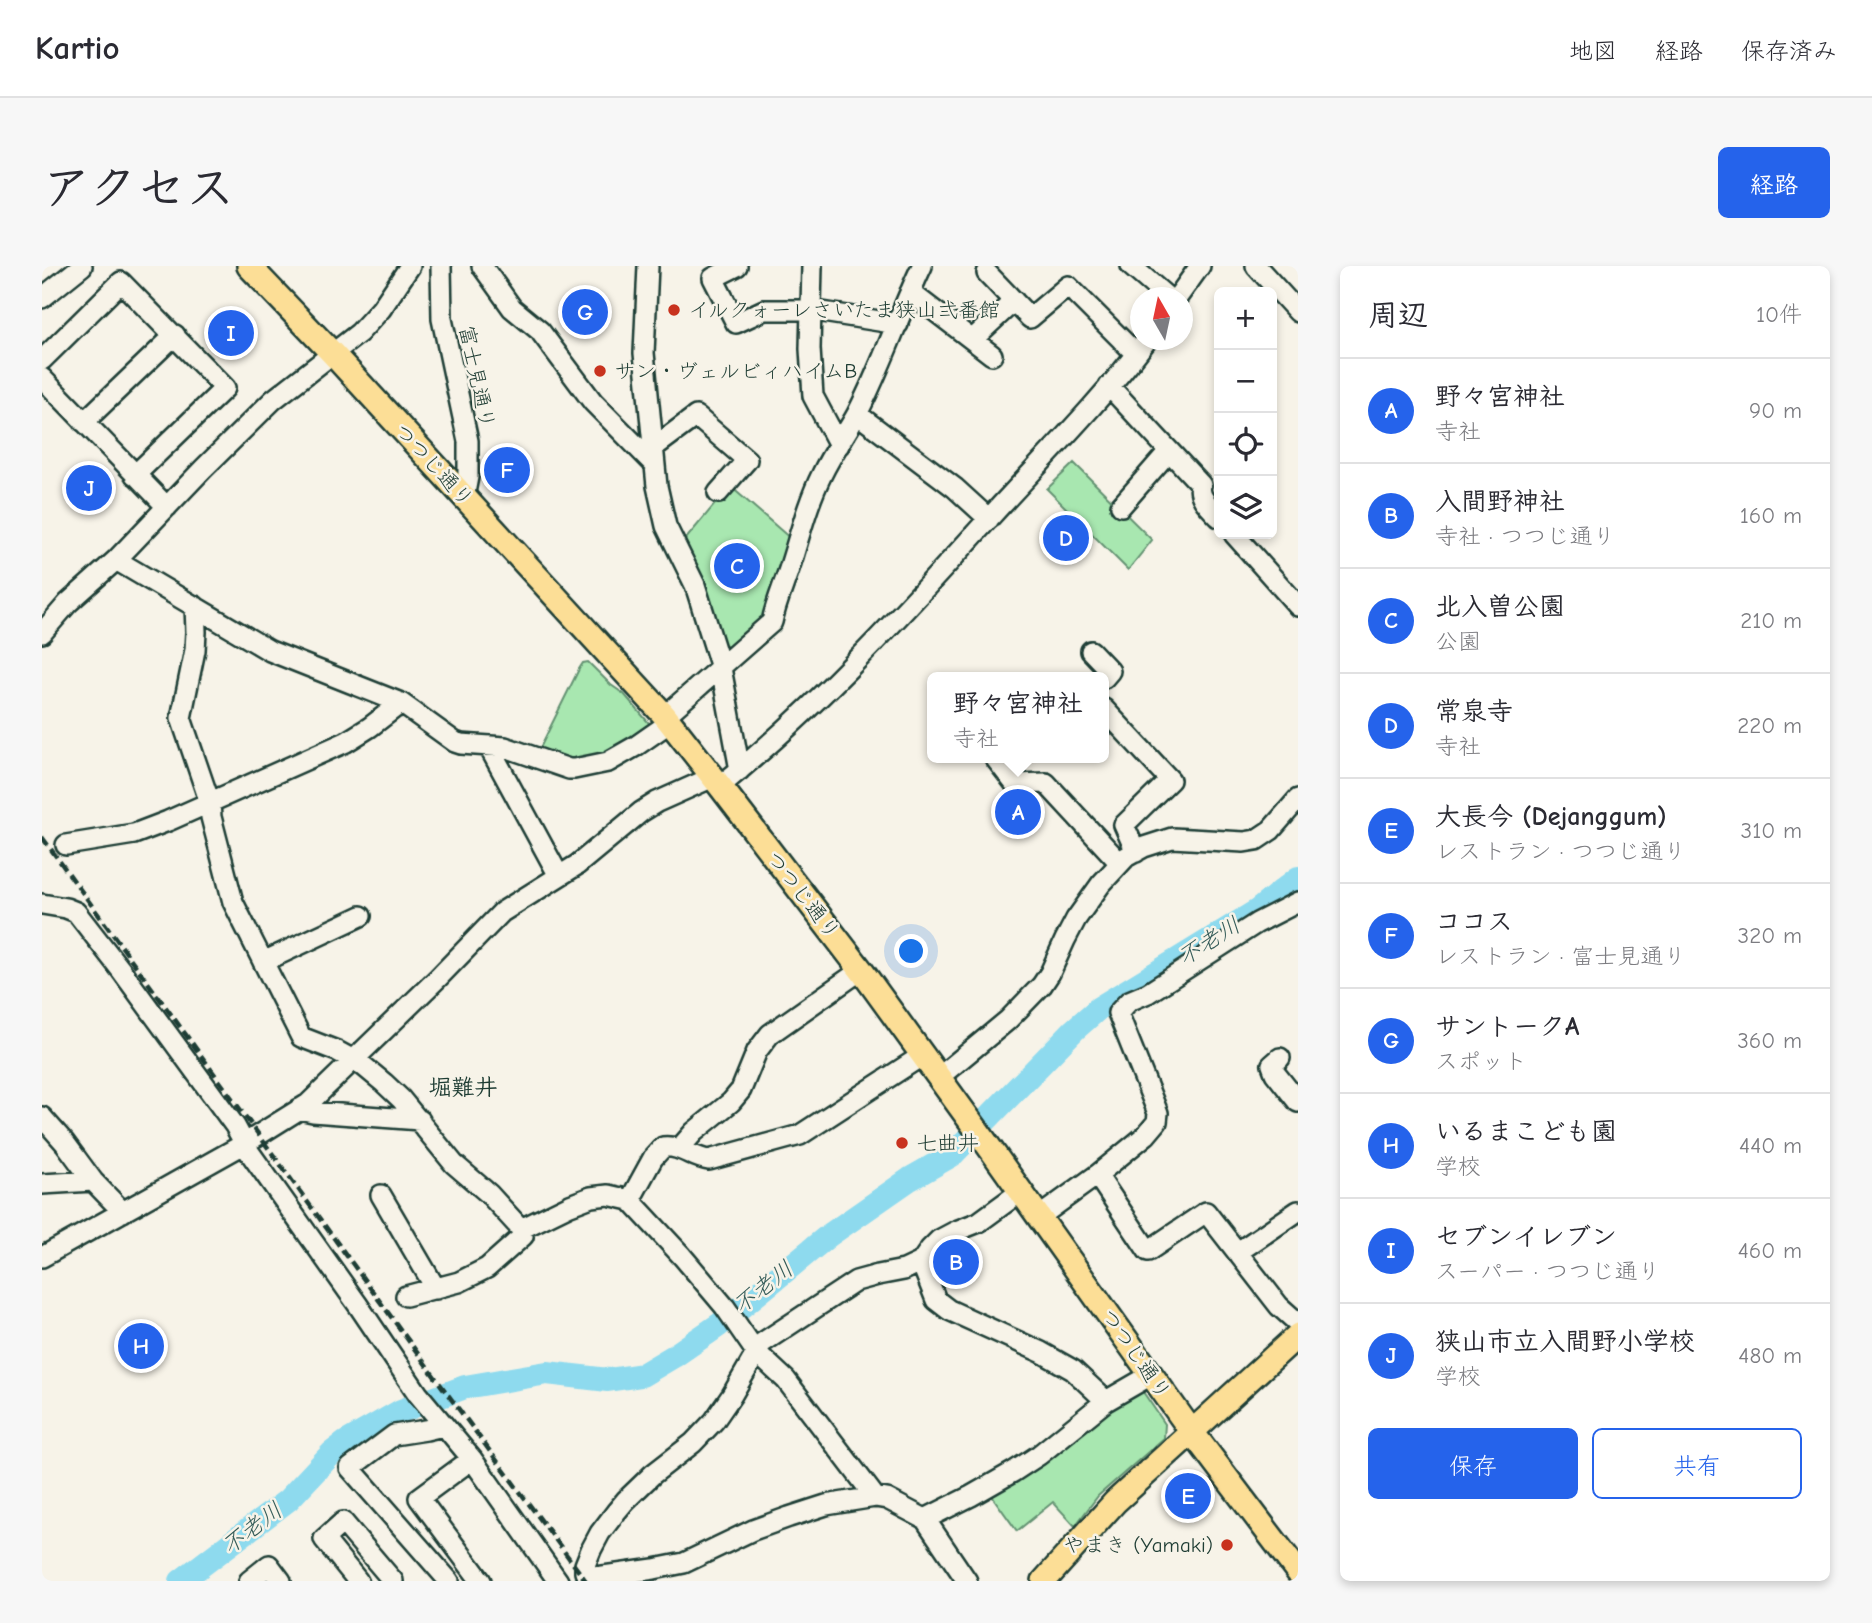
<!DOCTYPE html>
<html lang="ja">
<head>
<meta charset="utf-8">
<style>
	body { margin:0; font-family:"Comic Neue","Klee One",sans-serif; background:#f7f7f7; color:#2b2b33 }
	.controls { position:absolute; right:21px; top:21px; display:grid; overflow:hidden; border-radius:10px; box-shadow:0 4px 10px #0003 }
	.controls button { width:63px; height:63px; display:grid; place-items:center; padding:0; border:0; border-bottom:2px solid #e1e1e2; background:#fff; color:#2b2b33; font:35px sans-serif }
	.compass { position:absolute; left:1088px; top:21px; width:63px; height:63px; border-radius:50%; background:#fff; box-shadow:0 4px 10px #0003; rotate:351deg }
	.you { position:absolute; left:870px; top:686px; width:24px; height:24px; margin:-18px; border:5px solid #fff; border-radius:50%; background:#1a73e8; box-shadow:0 0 0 10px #1a73e833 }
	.badge { display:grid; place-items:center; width:46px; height:46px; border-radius:50%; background:#2563eb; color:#fff; font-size:23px; font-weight:700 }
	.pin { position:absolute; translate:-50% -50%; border:4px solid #fff; box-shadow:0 2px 7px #0006 }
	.popup { position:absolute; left:885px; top:406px; width:182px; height:91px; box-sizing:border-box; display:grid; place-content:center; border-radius:10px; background:#fff; filter:drop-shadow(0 2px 5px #0005); font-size:23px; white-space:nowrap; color:#7c7c81 }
	.popup b { font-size:26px; color:#2b2b33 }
	.popup::after { content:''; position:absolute; left:50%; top:100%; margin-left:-14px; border:14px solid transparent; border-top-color:#fff }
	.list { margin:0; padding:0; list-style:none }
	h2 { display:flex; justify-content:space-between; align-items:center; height:91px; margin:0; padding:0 28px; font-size:30px }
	h2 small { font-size:23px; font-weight:400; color:#7c7c81 }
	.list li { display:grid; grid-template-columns:46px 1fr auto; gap:21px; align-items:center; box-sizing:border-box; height:105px; padding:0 28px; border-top:2px solid #e1e1e2 }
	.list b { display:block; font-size:26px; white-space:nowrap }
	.list p { margin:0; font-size:23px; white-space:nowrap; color:#7c7c81 }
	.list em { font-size:23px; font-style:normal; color:#7c7c81 }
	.actions { display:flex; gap:14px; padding:21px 28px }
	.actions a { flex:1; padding:16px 0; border:2px solid #2563eb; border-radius:10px; text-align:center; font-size:24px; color:#2563eb }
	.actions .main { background:#2563eb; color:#fff }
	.icon { flex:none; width:38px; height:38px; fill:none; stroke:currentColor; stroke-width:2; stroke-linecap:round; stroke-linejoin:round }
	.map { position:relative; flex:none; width:1256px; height:1315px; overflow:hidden; border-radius:10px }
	header { display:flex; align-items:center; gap:42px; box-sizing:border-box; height:98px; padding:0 35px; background:#fff; border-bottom:2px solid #e1e1e2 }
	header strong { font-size:33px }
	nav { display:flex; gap:38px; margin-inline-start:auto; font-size:24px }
	.intro { display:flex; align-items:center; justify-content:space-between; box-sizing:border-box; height:168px; padding:0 42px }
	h1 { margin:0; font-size:49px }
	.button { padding:18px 32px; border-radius:10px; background:#2563eb; color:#fff; font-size:24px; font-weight:700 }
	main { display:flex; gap:42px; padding:0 42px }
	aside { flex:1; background:#fff; border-radius:10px; box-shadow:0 4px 10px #0003 }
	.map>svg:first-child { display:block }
</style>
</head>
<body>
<header>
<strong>Kartio</strong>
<nav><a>地図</a><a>経路</a><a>保存済み</a></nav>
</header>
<div class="intro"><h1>アクセス</h1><a class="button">経路</a></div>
<main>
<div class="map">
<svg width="1256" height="1315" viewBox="0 0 1256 1315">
	<rect width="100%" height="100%" fill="#f7f3e8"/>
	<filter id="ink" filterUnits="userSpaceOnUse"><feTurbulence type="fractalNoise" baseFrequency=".0143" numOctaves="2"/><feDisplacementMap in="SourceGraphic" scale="14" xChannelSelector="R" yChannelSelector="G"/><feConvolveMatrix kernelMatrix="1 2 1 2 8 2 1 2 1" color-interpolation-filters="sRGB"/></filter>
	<g filter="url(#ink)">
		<path fill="#a8e7b0" stroke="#649272" stroke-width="2" d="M 1032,197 L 1110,274 L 1086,304 L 1005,223 Z
			M 688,220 L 749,273 L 727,349 L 686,387 L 680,385 L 638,280 Z
			M 546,396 L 569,419 L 582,428 L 612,463 L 537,500 L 496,486 L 537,403 L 541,397 Z
			M 1099,1123 L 1123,1158 L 1122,1172 L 1056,1230 L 1033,1260 L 1011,1236 L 975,1265 L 950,1230 L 1002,1197 L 1030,1170 Z"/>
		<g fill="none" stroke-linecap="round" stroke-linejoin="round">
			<path stroke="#8edaee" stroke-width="24" d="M 139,1315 L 246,1234 L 290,1187 L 303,1177 L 359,1145 L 423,1121 L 505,1107 L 566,1114 L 600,1109 L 632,1090 L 677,1059 L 786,970 L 868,913 L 910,889 L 1032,764 L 1057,742 L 1215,645 L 1256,612"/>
			<defs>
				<path id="minor" d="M 399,0 L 400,53 L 426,175 L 426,211 L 422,232
					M 440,0 L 470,42 L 498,65 L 551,136 L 612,198
					M 606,0 L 602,87 L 615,220 L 624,260 L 653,319 L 679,402 L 698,504
					M 695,0 L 671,12 L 694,57 L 722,44 L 768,44 L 856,58
					M 770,0 L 768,83 L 771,130 L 797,179
					M 1089,0 L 1126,32
					M 1214,0 L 1256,46
					M 945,7 L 988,52 L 1026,20 L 1094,88
					M 868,26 L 950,89
					M 0,32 L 40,0
					M 1135,32 L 1158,0
					M 931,73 L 972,35
					M 0,94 L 79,16 L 183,122 L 93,209
					M 0,112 L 125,241
					M 1067,120 L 1159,219 C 1155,231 1169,242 1177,251
					M 815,148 L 913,222 L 947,253
					M 42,156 L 133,69
					M 611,182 L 654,150 L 705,194 L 676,227
					M 1079,240 L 1127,185
					M 1192,268 L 1256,340
					M 74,294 L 228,385 L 359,437 L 413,476 L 419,478 L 463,481 L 527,503 L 532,503 L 566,496 L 594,480 L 627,457
					M 153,340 L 154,366 L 153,384 L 139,452 L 168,537 L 169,551 L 191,636 L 259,771 L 295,785 L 319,798 L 342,817 L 359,833 L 412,898 L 447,928 L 479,963 L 528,939 L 549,931 L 566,929 L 588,934 L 640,990 L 683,1041 L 714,1086 L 744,1114 L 833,1231
					M 0,367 L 26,337 L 74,294 L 161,203 L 231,134 L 317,67 L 339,43 L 368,0
					M 1049,385 L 1068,405 L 1062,412
					M 1062,443 L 1128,514 L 1082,559 L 1094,586
					M 623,450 L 730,356 C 734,336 742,319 748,300 C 758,269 765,238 780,208 C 790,187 804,168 815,148 C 840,100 857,48 880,0
					M 447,481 L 517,610
					M 953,492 L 973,518 L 1004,517 L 1078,597
					M 678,520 C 778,439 864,344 950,249 C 1002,192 1058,136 1105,74
					M 24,579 L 92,568 L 126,555 L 304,476 L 328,461 L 359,437
					M 0,638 L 24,642 L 34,646 L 79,704 L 193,860 L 206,884 L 316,1039 L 376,1128 L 430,1193 L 516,1315
					M 221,696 L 319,650
					M 1238,792 L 1230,799 L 1233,807 L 1256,836
					M 896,812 L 966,754 L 1000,719 L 1008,707 L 1023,674 L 1034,653 L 1059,618 L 1084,591 L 1102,581 L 1130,572 L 1202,576 L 1214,574 L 1229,564 L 1256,533
					M 257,843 L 271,846 L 378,854
					M 0,851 L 23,877 L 51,915 L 81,946
					M 638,882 L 652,866 L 689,836 L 699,824 L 715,785 L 728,768 L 819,704
					M 1055,909 L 1106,985 L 1164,946 L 1237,1040 L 1256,1057
					M 0,918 L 51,915
					M 339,929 L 394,1023
					M 588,934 L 611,892 L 621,881 C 639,879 650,892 667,894 L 758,869 L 881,789
					M 997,951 L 1055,909 L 1104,869 L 1115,856 L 1116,847 L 1076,747 L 1087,735 L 1106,727 L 1215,657 L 1256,636
					M 1196,986 L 1256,945
					M 0,991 L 202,878 L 266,838 L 396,712 L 460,646 L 535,599 L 599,546 L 615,536 L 671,511
					M 879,996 L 894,1034 L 907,1044 L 999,1086 L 1031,1104 L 1064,1135
					M 364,1030 L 417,1016 L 445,1002 L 481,970 L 479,963
					M 401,1160 L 384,1164 L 352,1169 L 308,1202 L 407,1315
					M 430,1193 L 377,1232 L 439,1315
					M 883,1253 L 929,1230 L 971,1206 L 997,1189 L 1064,1135 L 1109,1109
					M 543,1306 L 543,1299 L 549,1284 L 558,1267 L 574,1246 L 584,1234 L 611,1208 L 651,1177 L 672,1155 L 690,1129 L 720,1077 L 814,1015 L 836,1009 L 862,1004 L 879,996 L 888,983 L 897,974 L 914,965 L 937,956 L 978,926
					M 543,1306 L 554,1311 L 612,1303 L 642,1297 L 711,1264 L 747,1251 L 784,1239 L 833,1231 L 845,1233 L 883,1253 L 925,1315
					M 207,1315 L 227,1299 L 239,1315
					M 316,1315 L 282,1273 L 301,1256 L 351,1315"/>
				<path id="major" d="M 207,0 L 291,88 L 623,450 L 678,520 L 819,704 L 940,871 L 1150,1166 L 1256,1306
					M 1002,1315 L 1073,1236 L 1256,1069"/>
			</defs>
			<use href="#minor" stroke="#1f3d34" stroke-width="24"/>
			<use href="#major" stroke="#1f3d34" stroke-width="28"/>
			<use href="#minor" stroke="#f7f3e8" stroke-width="19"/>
			<use href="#major" stroke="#fcde96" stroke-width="23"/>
			<path stroke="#1f3d34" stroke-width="4.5" stroke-dasharray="10 5" stroke-linecap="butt" d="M 0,571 L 390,1107 L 544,1315"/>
		</g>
	</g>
	<g fill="#c8321e" stroke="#f7f3e8" stroke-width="2.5">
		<circle cx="632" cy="44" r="7"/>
		<circle cx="558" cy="105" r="7"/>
		<circle cx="860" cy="877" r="7"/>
		<circle cx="1185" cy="1279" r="7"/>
	</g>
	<g text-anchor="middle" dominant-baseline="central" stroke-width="5" stroke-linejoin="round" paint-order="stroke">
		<g font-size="21" fill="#1f3d34" stroke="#f7f3e8" text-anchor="start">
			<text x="646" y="44">イルクォーレさいたま狭山弍番館</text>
			<text x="572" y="105">サン・ヴェルビィハイムB</text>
			<text x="874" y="877">七曲井</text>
			<text x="1171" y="1279" text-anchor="end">やまき (Yamaki)</text>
		</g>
		<g font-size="21" fill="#1f3d34" stroke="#f7f3e8">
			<text transform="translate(435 111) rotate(78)">富士見通り</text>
			<text transform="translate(392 199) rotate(47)">つつじ通り</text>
			<text transform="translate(761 629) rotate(52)">つつじ通り</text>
			<text transform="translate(1094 1088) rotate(55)">つつじ通り</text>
		</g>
		<g font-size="23" font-style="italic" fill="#355c59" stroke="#f7f3e8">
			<text transform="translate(1167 675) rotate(-32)">不老川</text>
			<text transform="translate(721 1021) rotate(-38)">不老川</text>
			<text transform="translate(210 1262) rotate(-37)">不老川</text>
		</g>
		<g font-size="23" font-weight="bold" fill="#1f3d34" stroke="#f7f3e8">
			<text x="421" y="821">堀難井</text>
		</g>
	</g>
</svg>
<div class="controls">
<button>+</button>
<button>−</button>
<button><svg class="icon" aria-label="locate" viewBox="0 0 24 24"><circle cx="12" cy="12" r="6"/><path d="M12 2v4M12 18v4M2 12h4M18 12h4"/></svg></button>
<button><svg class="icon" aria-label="layers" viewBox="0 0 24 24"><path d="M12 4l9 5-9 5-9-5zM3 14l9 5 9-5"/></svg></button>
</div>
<svg class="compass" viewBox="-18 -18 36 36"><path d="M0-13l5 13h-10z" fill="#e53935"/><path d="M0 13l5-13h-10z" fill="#7c7c81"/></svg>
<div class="you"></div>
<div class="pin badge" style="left:976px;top:546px">A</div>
<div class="popup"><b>野々宮神社</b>寺社</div>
<div class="pin badge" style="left:914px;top:996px">B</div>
<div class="pin badge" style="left:695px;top:300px">C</div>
<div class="pin badge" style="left:1024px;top:272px">D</div>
<div class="pin badge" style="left:1146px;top:1230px">E</div>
<div class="pin badge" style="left:465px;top:204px">F</div>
<div class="pin badge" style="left:543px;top:46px">G</div>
<div class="pin badge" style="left:99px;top:1080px">H</div>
<div class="pin badge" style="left:189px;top:67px">I</div>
<div class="pin badge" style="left:47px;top:222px">J</div>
</div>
<aside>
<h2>周辺<small>10件</small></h2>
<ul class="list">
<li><span class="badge">A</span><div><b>野々宮神社</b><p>寺社</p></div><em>90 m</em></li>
<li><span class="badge">B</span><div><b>入間野神社</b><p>寺社 · つつじ通り</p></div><em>160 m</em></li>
<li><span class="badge">C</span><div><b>北入曽公園</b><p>公園</p></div><em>210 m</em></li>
<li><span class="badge">D</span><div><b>常泉寺</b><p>寺社</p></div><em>220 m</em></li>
<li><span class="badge">E</span><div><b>大長今 (Dejanggum)</b><p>レストラン · つつじ通り</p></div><em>310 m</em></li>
<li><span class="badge">F</span><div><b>ココス</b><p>レストラン · 富士見通り</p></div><em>320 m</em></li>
<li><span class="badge">G</span><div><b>サントークA</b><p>スポット</p></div><em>360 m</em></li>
<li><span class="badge">H</span><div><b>いるまこども園</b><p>学校</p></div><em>440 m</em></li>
<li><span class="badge">I</span><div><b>セブンイレブン</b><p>スーパー · つつじ通り</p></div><em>460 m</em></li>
<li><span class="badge">J</span><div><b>狭山市立入間野小学校</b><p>学校</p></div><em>480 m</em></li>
</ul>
<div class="actions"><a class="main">保存</a><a>共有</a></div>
</aside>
</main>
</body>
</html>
